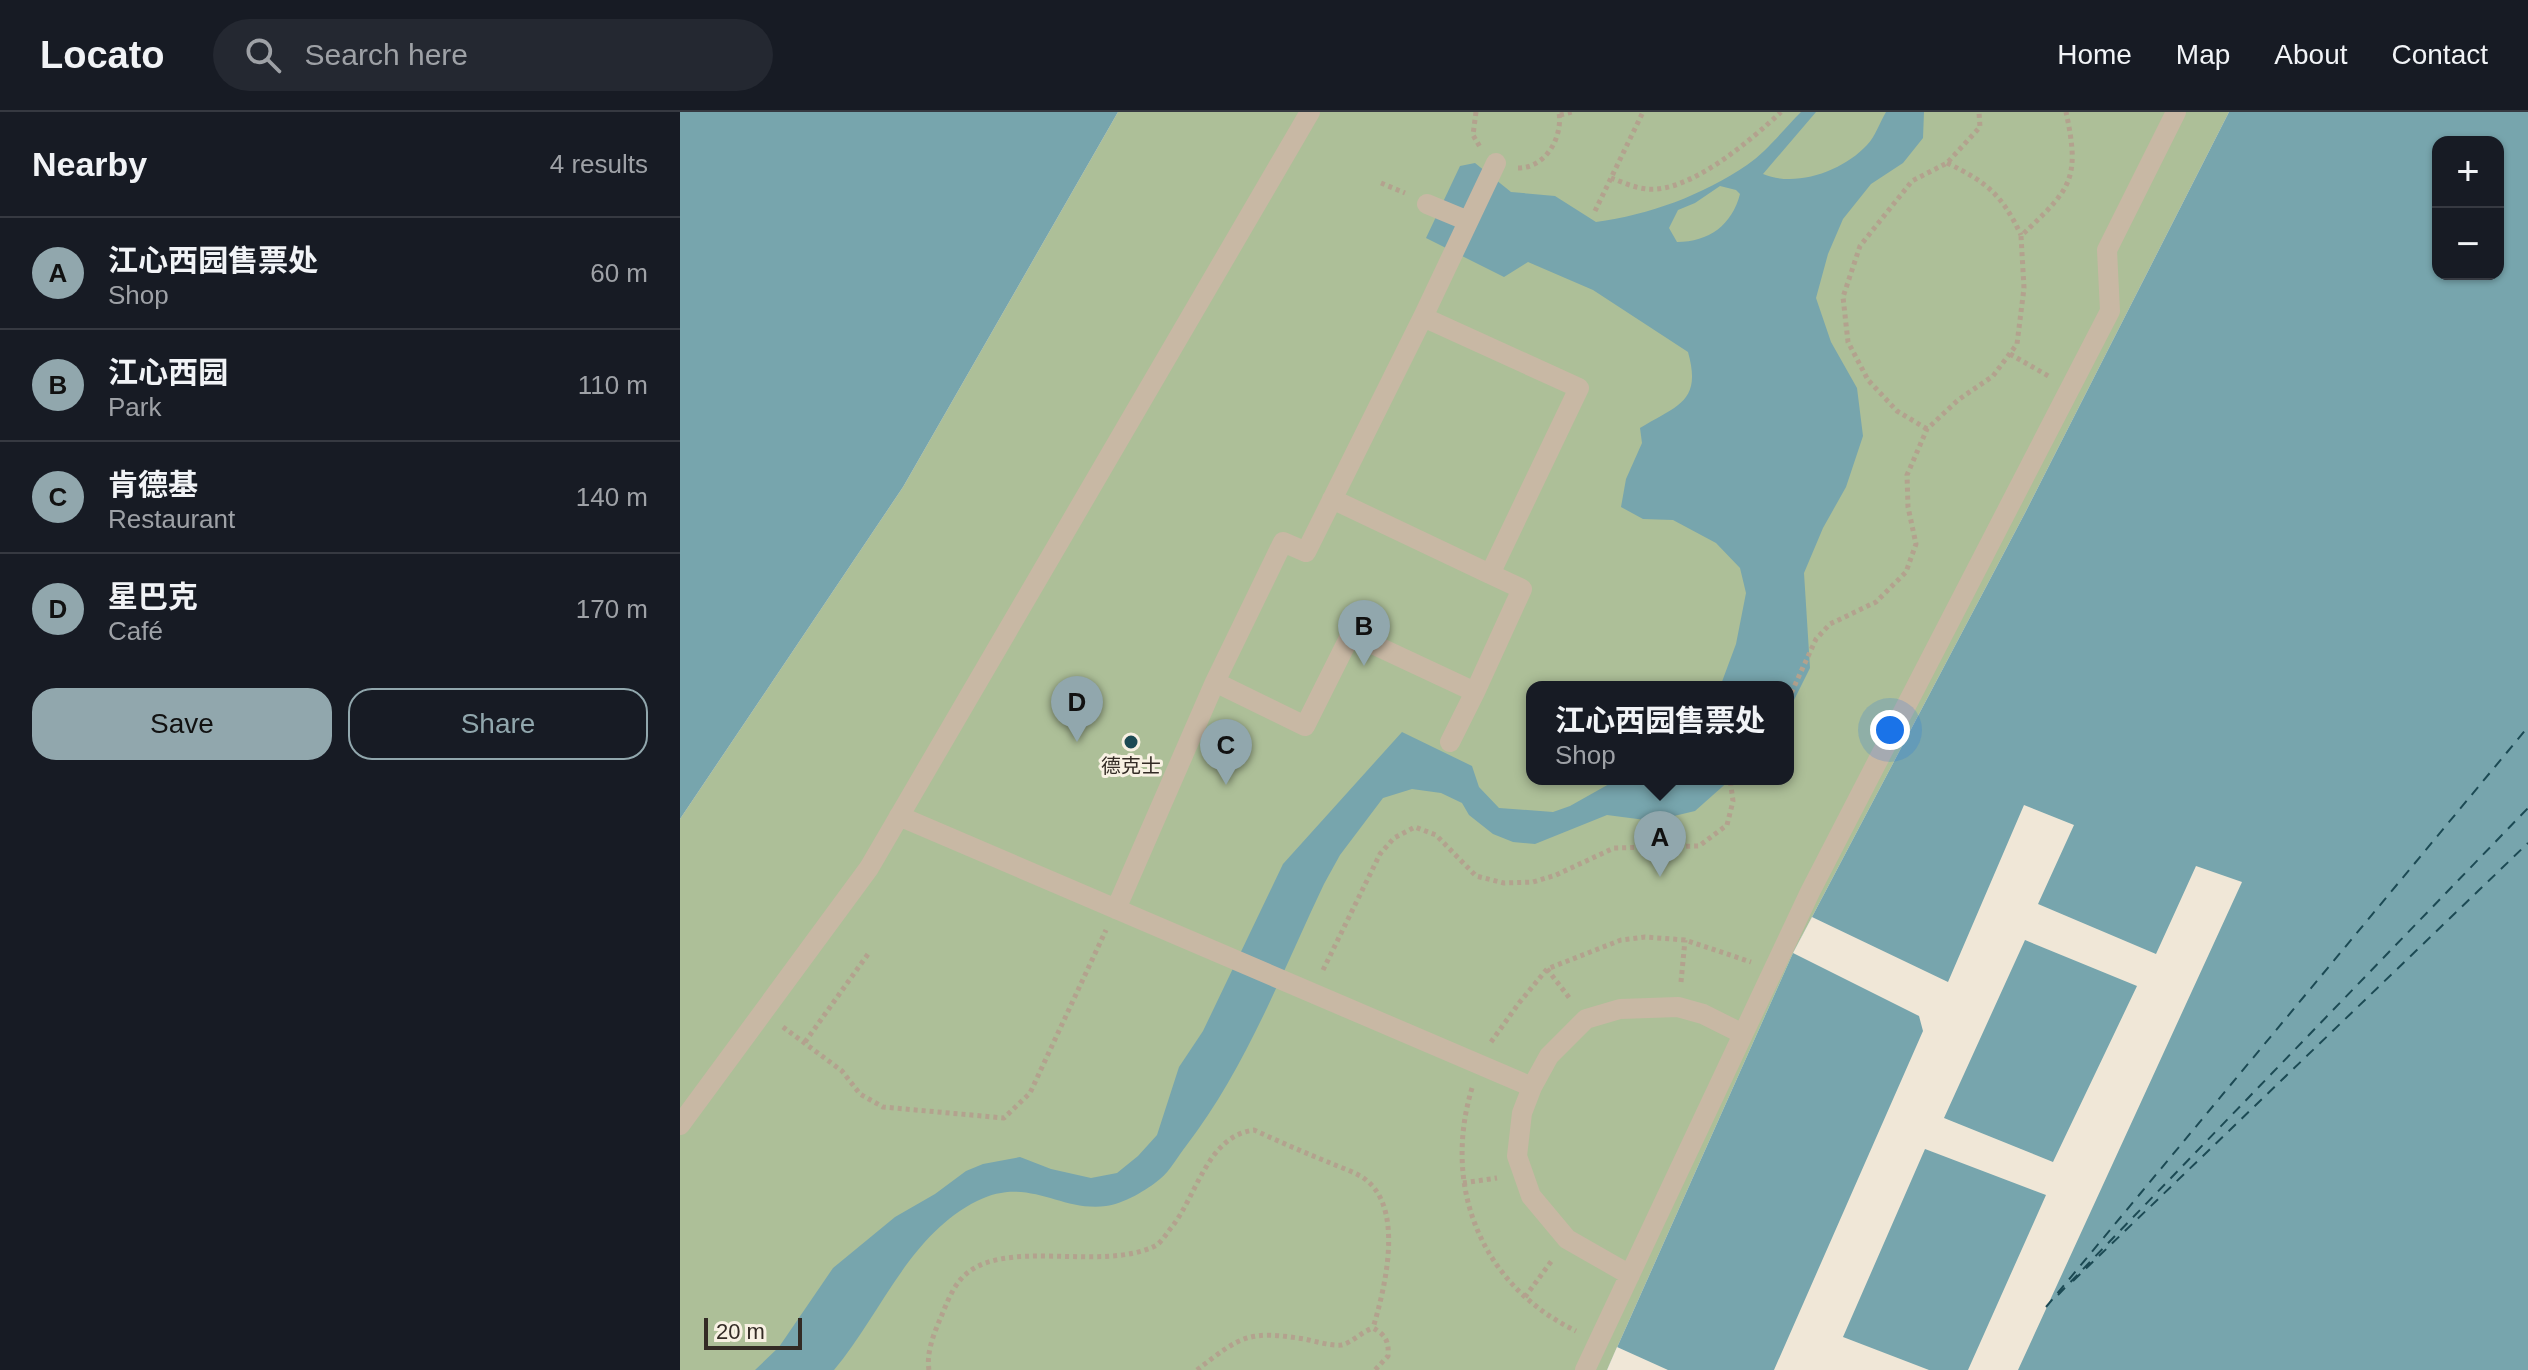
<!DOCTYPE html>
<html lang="en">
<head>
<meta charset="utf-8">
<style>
	body { margin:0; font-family:Arial,"Noto Sans SC",sans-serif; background:#242831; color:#f1f3f6 }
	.controls { position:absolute; right:24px; top:24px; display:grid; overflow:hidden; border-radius:16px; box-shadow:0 2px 6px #0004 }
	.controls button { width:72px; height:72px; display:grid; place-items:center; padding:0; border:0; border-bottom:2px solid #363941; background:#171b24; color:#f1f3f6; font:40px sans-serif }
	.scale { position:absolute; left:24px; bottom:20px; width:98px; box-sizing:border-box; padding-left:8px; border:4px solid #332b25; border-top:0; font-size:22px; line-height:28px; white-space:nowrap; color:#332b25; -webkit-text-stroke:6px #f8f1e3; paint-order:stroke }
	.you { position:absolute; left:1210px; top:618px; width:28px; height:28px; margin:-20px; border:6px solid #fff; border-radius:50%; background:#1a73e8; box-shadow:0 0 0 12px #1a73e833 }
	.badge { display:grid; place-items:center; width:52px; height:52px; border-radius:50%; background:#91a7ad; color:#111; font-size:26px; font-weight:700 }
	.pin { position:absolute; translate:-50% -66px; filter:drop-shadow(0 2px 4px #0008) }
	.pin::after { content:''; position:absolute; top:42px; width:28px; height:24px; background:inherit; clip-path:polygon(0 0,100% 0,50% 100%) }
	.popup { position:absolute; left:846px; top:569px; width:268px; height:104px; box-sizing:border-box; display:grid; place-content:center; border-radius:16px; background:#171b24; filter:drop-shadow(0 2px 6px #0005); font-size:26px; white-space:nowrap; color:#9ea1a6 }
	.popup b { font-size:30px; color:#f1f3f6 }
	.popup::after { content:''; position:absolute; left:50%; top:100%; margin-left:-16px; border:16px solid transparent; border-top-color:#171b24 }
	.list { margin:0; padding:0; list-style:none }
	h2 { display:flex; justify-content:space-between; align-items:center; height:104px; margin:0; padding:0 32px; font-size:34px }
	h2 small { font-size:26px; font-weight:400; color:#9ea1a6 }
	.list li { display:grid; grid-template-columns:52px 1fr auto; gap:24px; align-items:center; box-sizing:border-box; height:112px; padding:0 32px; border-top:2px solid #363941 }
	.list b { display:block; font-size:30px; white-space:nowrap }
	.list p { margin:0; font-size:26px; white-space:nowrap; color:#9ea1a6 }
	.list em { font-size:26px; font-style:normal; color:#9ea1a6 }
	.actions { display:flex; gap:16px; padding:24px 32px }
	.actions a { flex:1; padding:18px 0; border:2px solid #91a7ad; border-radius:24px; text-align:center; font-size:28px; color:#91a7ad }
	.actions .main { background:#91a7ad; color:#111 }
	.icon { flex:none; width:44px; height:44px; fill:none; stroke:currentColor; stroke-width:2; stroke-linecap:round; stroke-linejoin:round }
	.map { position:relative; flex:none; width:1848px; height:1258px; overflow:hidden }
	header { display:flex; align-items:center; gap:48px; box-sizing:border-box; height:112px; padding:0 40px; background:#171b24; border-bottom:2px solid #363941 }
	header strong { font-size:38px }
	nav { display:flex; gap:44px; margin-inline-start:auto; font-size:28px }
	.search { width:560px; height:72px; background:#242831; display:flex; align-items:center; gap:20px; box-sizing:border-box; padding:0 28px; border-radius:44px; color:#9ea1a6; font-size:30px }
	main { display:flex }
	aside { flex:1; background:#171b24 }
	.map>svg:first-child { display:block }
</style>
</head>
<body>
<header>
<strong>Locato</strong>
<div class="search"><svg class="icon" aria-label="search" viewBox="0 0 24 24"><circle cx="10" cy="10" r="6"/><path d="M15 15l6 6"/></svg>Search here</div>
<nav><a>Home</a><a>Map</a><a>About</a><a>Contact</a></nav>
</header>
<main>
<aside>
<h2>Nearby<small>4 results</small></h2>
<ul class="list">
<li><span class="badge">A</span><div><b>江心西园售票处</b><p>Shop</p></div><em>60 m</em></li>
<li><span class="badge">B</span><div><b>江心西园</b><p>Park</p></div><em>110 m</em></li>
<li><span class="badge">C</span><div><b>肯德基</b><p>Restaurant</p></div><em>140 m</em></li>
<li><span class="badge">D</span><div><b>星巴克</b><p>Café</p></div><em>170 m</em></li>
</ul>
<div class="actions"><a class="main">Save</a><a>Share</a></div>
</aside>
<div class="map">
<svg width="1848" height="1258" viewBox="0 0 1848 1258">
	<rect width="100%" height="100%" fill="#f0e7d7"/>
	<path fill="#adbf98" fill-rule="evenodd" d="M 438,0 L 1549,0 L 1345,401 L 1113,841 L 927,1258 L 0,1258 L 0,707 L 223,375 ZM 852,575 L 1108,575 L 1108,667 L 852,667 Z"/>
	<path fill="#77a5ad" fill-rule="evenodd" d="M 0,0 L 438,0 L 223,375 L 0,707 Z
		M 1121,0 L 1136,0 L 1083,62 C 1116,76 1163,59 1187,33 C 1195,25 1200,10 1206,0 L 1244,0 L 1243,26 L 1223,51 L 1191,72 L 1163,107 L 1148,142 L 1136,186 L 1151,230 L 1177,276 L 1183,324 L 1166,375 L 1143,416 L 1124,461 L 1130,556 L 1108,600 L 1108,575 L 1040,575 L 1056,532 L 1066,481 L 1060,456 L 1036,431 L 993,408 L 963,407 L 941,395 L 946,367 L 962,331 L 960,316 C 998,293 1022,290 1008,240 L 913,178 L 848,150 L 824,165 L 746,126 L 780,54 L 795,51 L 831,80 L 875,84 L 916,110 C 969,103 1023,83 1067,53 C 1087,39 1104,17 1121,0 ZM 1040,74 L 1056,78 L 1060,82 C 1052,113 1029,130 997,130 L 989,116 L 998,98 L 1015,91 Z
		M 1549,0 L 1848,0 L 1848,1258 L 927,1258 L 1113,841 L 1345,401 ZM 1758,30 L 1818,30 L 1818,162 L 1758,162 Z
		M 722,620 L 792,654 L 799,675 L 819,696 L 873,700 L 890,694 L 938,667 L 1051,667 L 1015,699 L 973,709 L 927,703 L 855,732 L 833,730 L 813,722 L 789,703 L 782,691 L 761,681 L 732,677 L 703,686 L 660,743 L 644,772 C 602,860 566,956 506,1034 C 498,1044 490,1059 480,1067 C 467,1078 443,1092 426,1094 C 379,1100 348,1063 297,1089 C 229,1123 201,1202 154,1258 L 75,1258 L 99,1235 L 153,1156 L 215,1105 L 255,1082 L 286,1059 L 303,1052 L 340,1045 L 371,1057 L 411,1066 L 437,1061 L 458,1044 L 477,1023 L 499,955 L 523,919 L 603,752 Z"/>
	<path fill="#f0e7d7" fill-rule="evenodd" d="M 1344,693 L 1394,713 L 1358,792 L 1476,842 L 1516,754 L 1562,770 L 1338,1258 L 1288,1258 L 1366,1083 L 1245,1037 L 1163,1225 L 1249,1258 L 1094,1258 L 1243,919 L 1239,904 L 1113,841 L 1132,805 L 1268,870 ZM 1345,828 L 1457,874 L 1373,1050 L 1264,1006 Z
		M 937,1235 L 988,1258 L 927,1258 Z"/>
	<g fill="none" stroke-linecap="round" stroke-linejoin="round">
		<path stroke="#1c4a54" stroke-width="2" stroke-dasharray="10 8" stroke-linecap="butt" d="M 1393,1169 L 1848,731
			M 1378,1183 L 1848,696
			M 1366,1195 L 1848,615"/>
		<path stroke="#b3a28e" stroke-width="5" stroke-dasharray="4 4" stroke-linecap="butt" d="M 796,0 L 793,23 L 800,35
			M 880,3 L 892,0
			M 1267,51 C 1307,70 1322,83 1341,123
			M 838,56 C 866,56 883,25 879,0
			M 931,66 C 942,70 955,76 967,77 C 1010,81 1071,28 1101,0
			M 701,71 L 725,81
			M 915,99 L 963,0
			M 1330,242 L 1370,265
			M 1247,317 L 1217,299 L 1188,268 L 1168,230 L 1163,185 L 1180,134 L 1232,69 L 1267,51 L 1300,15 L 1299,0
			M 1108,588 L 1136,527 L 1150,512 L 1196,490 L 1226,460 L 1236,432 L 1228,395 L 1227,363 L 1247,317 L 1278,288 L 1313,264 L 1337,232 L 1344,176 L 1341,124 C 1390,77 1401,69 1386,0
			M 867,857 L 891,888
			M 643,858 L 700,742 L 714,726 L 735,715 L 756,723 L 796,764 L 824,771 L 853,770 L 876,763 L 934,736 L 1019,734 L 1047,713 L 1053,689 L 1050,667
			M 1001,870 L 1005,828
			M 103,915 L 162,959 L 180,982 L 203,995 L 324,1006 L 350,981 L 426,818
			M 125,930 L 188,842
			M 811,930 L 839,891 L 867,857 L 941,828 L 965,825 L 1005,828 L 1071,850
			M 792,976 C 762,1075 801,1173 896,1219
			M 783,1071 L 817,1066
			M 845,1185 L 873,1147
			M 249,1258 C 246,1241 254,1221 261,1205 C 266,1193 272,1177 281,1167 C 320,1123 420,1161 475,1134 C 481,1131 486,1122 491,1116 C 517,1084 527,1024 574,1018 C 598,1029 623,1040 648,1050 C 659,1055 672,1059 682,1065 C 726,1093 705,1176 693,1216
			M 517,1258 C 561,1224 568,1218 624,1227 C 635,1229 650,1234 661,1233 C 672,1231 681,1220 693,1216 C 706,1223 709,1230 708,1244 L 695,1258"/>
		<path stroke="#c8b8a4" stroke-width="20" d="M 747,92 L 788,109
			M 743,205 L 816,51
			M 652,387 L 810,462
			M 770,630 L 795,580
			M 219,704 L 852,975
			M 436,797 L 535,570 L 603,430 L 626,440 L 743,205 L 899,276 L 810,462 L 842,477 L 795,580 L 671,522 L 625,614 L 535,570
			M 0,1013 L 189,756 L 630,0
			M 950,1163 L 887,1127 L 851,1084 L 837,1044 L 842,1001 L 852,975 L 869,944 L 906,907 L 940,897 L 998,895 L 1023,902 L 1063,922
			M 905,1258 L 1130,780 L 1430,199 L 1427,138 L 1496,0"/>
	</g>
	<circle fill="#1c4a54" stroke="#f8f1e3" stroke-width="3" cx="451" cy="630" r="8"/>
	<g text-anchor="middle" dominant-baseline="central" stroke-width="6" stroke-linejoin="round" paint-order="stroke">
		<g font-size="20" fill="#332b25" stroke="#f8f1e3">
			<text x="451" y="654">德克士</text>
		</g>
	</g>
</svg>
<div class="controls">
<button>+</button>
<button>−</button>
</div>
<div class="scale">20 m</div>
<div class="you"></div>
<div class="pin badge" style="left:980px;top:765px">A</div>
<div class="popup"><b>江心西园售票处</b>Shop</div>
<div class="pin badge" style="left:684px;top:554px">B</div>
<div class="pin badge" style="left:546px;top:673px">C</div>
<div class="pin badge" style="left:397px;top:630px">D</div>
</div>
</main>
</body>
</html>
